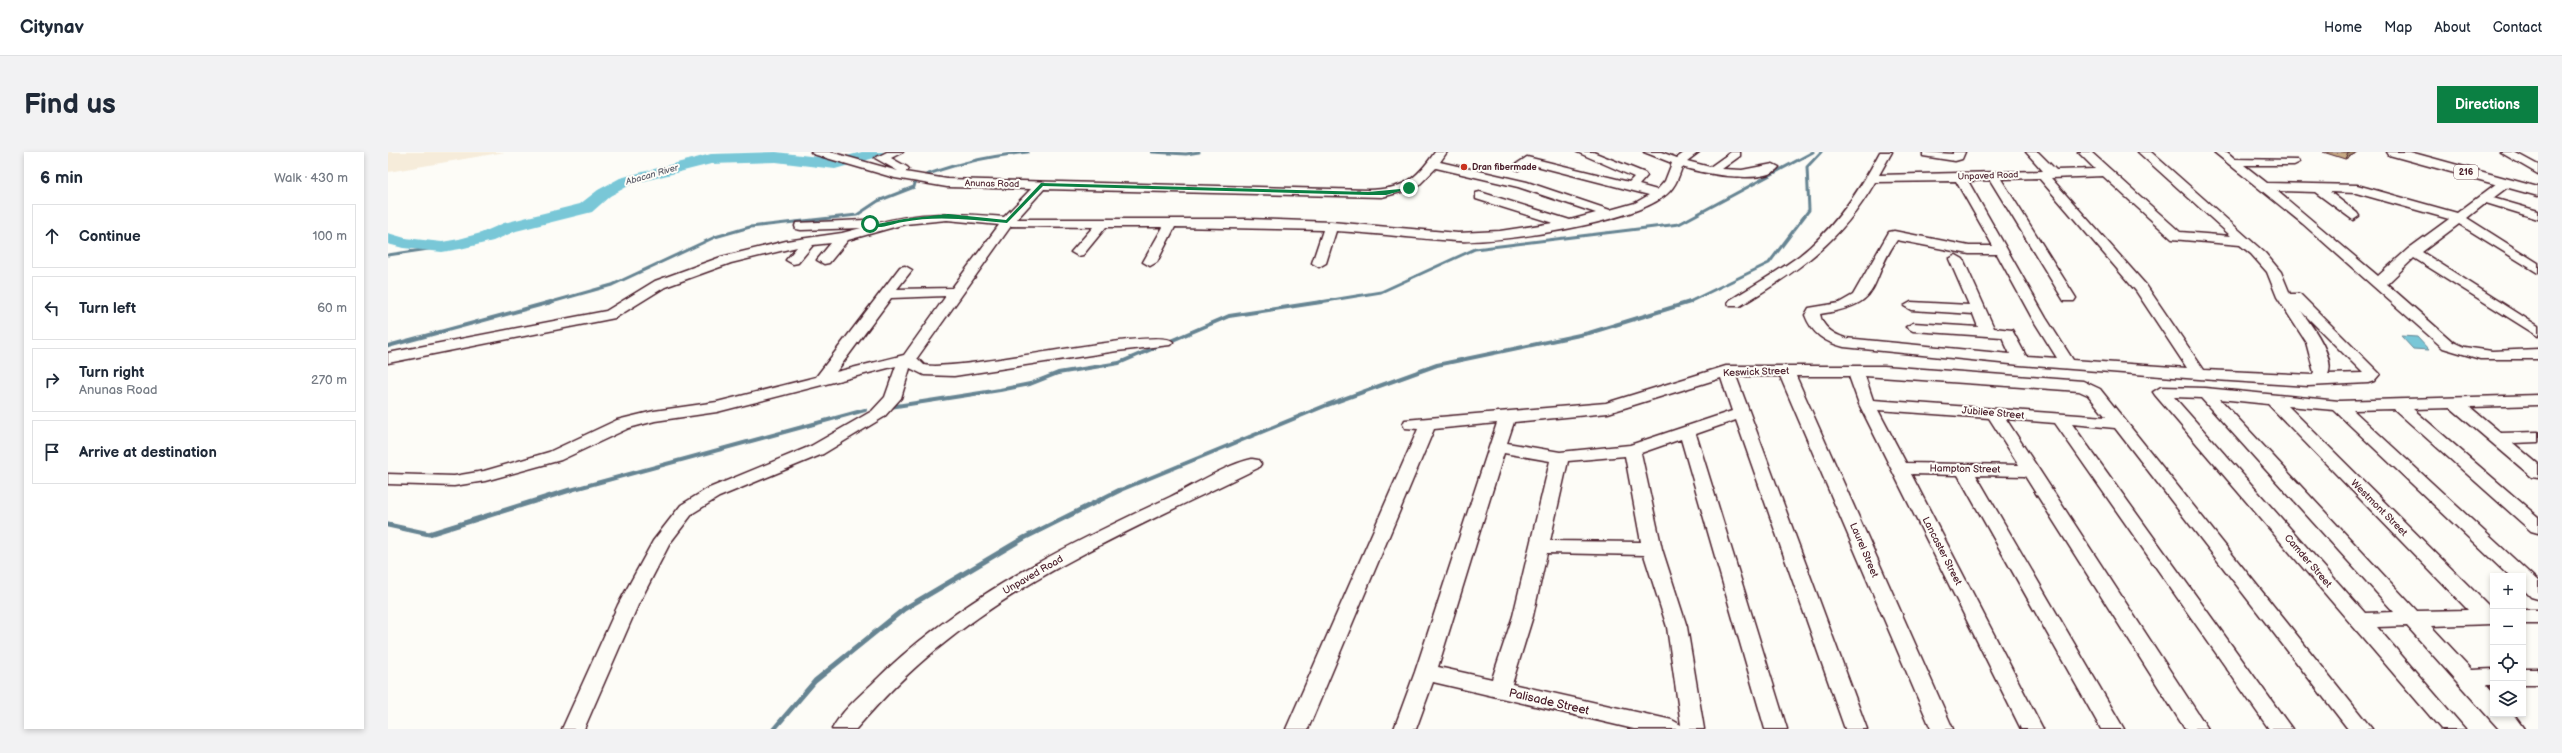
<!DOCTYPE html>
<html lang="en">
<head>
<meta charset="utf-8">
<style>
	body { margin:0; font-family:"Balsamiq Sans",sans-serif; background:#f2f2f3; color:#1f2937 }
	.controls { position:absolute; right:12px; bottom:12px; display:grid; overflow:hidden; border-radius:0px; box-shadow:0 2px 6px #0003 }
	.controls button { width:36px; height:36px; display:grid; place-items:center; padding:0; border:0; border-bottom:1px solid #e0e1e3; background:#fff; color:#1f2937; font:20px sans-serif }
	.stop { position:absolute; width:12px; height:12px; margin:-9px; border:3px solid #0b8043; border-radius:50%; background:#fff }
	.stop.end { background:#0b8043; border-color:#fff; box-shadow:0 1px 4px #0008 }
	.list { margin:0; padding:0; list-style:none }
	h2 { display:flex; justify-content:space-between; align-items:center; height:52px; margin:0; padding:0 16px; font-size:17px }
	h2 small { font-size:13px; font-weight:400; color:#747a83 }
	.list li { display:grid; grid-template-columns:26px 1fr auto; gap:12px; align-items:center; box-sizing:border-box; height:64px; margin:0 8px 8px; padding:0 8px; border:1px solid #e0e1e3; border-radius:0px }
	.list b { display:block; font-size:15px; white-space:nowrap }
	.list p { margin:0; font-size:13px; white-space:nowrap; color:#747a83 }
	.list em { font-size:13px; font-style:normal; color:#747a83 }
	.icon { flex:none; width:22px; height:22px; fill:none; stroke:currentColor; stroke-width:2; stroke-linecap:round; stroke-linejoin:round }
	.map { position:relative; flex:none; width:2150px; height:577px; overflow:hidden; border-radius:0px }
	header { display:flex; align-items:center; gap:24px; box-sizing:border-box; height:56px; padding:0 20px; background:#fff; border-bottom:1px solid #e0e1e3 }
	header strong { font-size:19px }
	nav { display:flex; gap:22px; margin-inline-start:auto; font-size:14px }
	.intro { display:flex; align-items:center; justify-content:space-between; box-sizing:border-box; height:96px; padding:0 24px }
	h1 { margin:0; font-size:28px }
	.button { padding:10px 18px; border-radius:0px; background:#0b8043; color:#fff; font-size:14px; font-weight:700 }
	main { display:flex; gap:24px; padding:0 24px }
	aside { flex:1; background:#fff; border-radius:0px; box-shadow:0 2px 6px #0003 }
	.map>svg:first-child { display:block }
</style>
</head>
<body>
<header>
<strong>Citynav</strong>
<nav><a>Home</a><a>Map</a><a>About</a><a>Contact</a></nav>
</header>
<div class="intro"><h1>Find us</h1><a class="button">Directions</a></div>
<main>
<aside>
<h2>6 min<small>Walk · 430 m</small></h2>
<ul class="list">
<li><svg class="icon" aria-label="ahead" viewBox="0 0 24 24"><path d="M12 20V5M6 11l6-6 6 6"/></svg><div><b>Continue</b></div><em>100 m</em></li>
<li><svg class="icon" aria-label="left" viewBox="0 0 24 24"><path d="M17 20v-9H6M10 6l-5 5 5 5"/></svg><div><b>Turn left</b></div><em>60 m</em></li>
<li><svg class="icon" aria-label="right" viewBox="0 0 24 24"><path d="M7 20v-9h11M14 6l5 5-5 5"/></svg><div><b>Turn right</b><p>Anunas Road</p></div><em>270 m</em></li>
<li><svg class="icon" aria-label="arrive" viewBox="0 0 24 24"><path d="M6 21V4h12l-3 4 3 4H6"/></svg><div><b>Arrive at destination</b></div></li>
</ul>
</aside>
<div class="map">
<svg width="2150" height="577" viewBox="0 0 2150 577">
	<rect width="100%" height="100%" fill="#fdfcf7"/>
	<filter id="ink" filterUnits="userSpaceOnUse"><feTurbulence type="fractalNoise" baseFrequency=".025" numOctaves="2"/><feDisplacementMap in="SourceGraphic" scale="8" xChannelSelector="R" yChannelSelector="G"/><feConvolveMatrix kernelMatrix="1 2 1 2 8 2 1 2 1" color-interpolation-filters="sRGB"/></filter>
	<g filter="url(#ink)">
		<path fill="#f6ecda" d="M 0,0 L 117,0 L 0,20 Z"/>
		<path fill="#79c7d7" stroke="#668492" d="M 2013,184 L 2029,185 L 2041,198 L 2025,197 Z"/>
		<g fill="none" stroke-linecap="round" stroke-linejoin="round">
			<path stroke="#668492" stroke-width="3" d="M 764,0 L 798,2 L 811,0
				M 0,103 L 54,95
				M 160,151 L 224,133 L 327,85 L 362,75 L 469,63 L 490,49 L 526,35 L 528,27 C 564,12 601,4 640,0
				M 926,151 L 993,140 L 1087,97 L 1291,72 L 1425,0
				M 1299,151 L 1381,111 L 1421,58 L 1419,15 L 1433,0"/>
			<path stroke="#668492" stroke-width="4" d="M 0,194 L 163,150
				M 502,255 L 612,238 L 642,232 L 670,221 L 731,211 L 841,164 L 933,150
				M 179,339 L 477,258
				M 730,339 L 939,253 L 1049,213 L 1201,181 L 1302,150"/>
			<path stroke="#668492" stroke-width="5" d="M 0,373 L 41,382 L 182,338
				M 386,577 L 427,529 L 516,457 L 636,386 L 732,338"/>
			<path fill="#79c7d7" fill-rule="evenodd" d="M 388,0 L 447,7 L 474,0 L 500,0 L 497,3 L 447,17 L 388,10 L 323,12 L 244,32 L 222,44 L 204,60 L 128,79 L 105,89 L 72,97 L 54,100 L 15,96 L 0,92 L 0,81 L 17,86 L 54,90 L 71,87 L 93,81 L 116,71 L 192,52 L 210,38 L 232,26 L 323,2 Z"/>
			<defs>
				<path id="minor" d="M 423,0 L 442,0 L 510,19 L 487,6 L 499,0 L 515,0 L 503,6 L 519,15 L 521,17 L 517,20 L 559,27 L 980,38 C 1015,37 1027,29 1047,0 L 1059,0 L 1052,10 L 1139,30 L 1222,58 L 1247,51 L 1261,43 L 1141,12 L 1130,18 L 1124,15 L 1139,5 L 1241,30 L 1246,25 L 1189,0 L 1205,0 L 1257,21 L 1259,24 L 1251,33 L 1269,38 L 1277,29 L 1284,11 L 1256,0 L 1273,0 L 1289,6 L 1297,0 L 1311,0 L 1299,9 L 1322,15 L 1343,0 L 1352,0 L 1352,4 L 1334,17 L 1354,18 L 1385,12 L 1391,15 C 1377,34 1313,21 1294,15 C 1290,27 1286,38 1275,45 C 1240,71 1115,91 1069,89 C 1029,87 988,81 948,79 L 938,111 L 931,115 L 924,111 L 935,78 L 787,75 L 769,110 L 762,114 L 755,110 L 775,75 L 718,75 L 695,103 L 690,104 L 683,100 L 705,75 L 623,74 L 529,206 L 536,213 C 572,221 773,173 785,190 L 782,193 L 729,199 L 566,224 L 536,223 L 522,216 L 513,246 L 496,265 L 435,302 L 331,345 L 305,361 L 282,391 L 250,453 L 196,577 L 174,577 L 230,453 L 265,389 L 293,353 L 319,337 L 423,294 L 484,259 L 497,245 L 508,214 L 329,260 L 267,269 L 241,276 L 173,308 L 97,329 L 66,334 L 0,332 L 0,322 L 66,324 L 96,319 L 161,300 L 229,268 L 266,259 L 329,250 L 428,225 L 512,115 L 517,114 L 524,118 L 509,137 L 564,136 L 611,73 L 559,68 L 517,72 L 460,88 L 441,111 L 436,112 L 429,108 L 443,91 L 425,93 L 410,111 L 405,112 L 398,108 L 409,95 L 343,111 L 277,135 L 227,166 L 0,211 L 0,201 L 218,159 L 267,129 L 333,105 L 398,89 L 454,81 L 473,76 L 413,78 L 408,77 L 407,74 L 408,71 L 477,68 L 482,69 L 482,73 C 534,59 564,61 616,65 L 643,37 L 559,35 L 507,26 L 425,2 ZM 1048,16 L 1130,35 L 1208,61 L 1182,68 L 1092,40 L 1088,41 L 1088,47 L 1165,71 L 1112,79 L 1070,81 L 943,70 L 860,67 L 629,67 L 656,37 L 994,45 L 1028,36 ZM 558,144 L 516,203 L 448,220 L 503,146 Z
					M 1492,0 L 1504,0 L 1491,23 L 1655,19 L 1638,0 L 1650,0 L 1668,18 L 1707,17 L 1690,0 L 1703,0 L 1792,80 L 1843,84 L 1750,0 L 1763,0 L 1877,101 L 1893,120 L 1902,142 L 1912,142 L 1992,222 L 1986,229 L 1980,231 L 1920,234 L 1811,227 L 1632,213 L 1456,195 C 1437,190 1424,182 1417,163 L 1421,156 L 1451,151 L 1465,143 L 1501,80 L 1506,79 L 1581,94 L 1605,94 L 1568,29 L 1487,30 C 1452,91 1411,118 1352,154 L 1342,154 L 1340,151 L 1342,148 C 1365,134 1389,120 1411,104 C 1447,76 1472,38 1492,0 ZM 1715,24 L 1784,87 L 1852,93 L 1863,102 L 1879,120 L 1889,145 L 1918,190 L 1926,220 L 1924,223 L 1816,218 L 1758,133 L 1663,26 ZM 1651,26 L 1748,139 L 1799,216 L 1685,208 L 1658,166 L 1580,29 L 1602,28 L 1676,149 L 1686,149 L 1688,146 L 1613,27 ZM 1509,88 L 1581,102 L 1609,102 L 1644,166 L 1669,206 L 1638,204 L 1624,178 L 1606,176 L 1575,107 L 1568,103 L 1561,107 L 1581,153 L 1523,150 L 1516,154 L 1523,158 L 1585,162 L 1590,175 L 1525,171 L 1518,175 L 1525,179 L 1614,185 L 1622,202 L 1457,186 C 1445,182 1434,175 1432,162 C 1499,152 1478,132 1509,88 ZM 1913,159 L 1975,221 L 1940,222 C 1948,206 1923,172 1913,159 Z
					M 1535,0 L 1565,2 L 1565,0 L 1577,0 L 1574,7 L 1567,9 L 1535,4 Z
					M 1826,0 L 1839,0 L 1847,7 L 1910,8 L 1912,10 L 1906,13 L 1856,13 L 1879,31 L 1969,33 L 2069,61 L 2113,28 L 2121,28 L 2121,34 L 2105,46 L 2150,59 L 2150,67 L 2098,51 L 2079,66 L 2150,111 L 2150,121 L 2071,72 L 2034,100 L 2150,174 L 2150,184 L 2026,106 L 1999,132 L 2065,190 L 2076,195 L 2104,199 L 2150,197 L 2150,207 L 2092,207 L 2055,196 L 1915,72 ZM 1889,39 L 1927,40 L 1965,68 L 1971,64 L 1969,61 L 1942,40 L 1968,41 L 2061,67 L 2020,97 L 1990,124 Z
					M 2112,0 L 2126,0 L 2150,13 L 2150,22 Z
					M 1338,214 L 1496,214 L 1695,229 L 1712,237 L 1984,577 L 1960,577 L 1727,276 L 1684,272 L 1904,577 L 1881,577 L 1667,271 L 1618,267 L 1820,577 L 1797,577 L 1637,324 L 1588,323 L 1736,577 L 1713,577 L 1570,323 L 1523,322 L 1655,577 L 1633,577 L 1471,252 L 1461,224 L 1408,224 L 1565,577 L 1543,577 L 1392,224 L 1348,224 L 1479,577 L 1457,577 L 1348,268 L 1308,282 L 1399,577 L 1377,577 L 1293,287 L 1253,301 L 1274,397 L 1299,475 L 1316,577 L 1246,577 L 1045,530 L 1028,577 L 1006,577 L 1027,520 L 1109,271 L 1046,277 L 920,577 L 898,577 L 1030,277 L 1017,276 L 1015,272 L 1017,268 L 1218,251 ZM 1477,224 L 1691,239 L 1700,243 L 1718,265 L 1485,248 ZM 1333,226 L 1344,259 L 1242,293 L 1172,300 L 1119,291 L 1126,270 L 1220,261 ZM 1490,258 L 1601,266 L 1631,313 L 1518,311 ZM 1116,301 L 1162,309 L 1125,464 L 1104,527 L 1050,515 ZM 1237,304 L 1253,390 L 1162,389 L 1180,309 ZM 1159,401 L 1256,403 L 1279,475 L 1293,573 L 1284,568 L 1124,532 L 1145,464 Z
					M 1773,235 L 1817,236 L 1951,249 L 2150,243 L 2150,253 L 2082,255 L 2113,281 L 2150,280 L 2150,290 L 2125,291 L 2150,312 L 2150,326 L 2144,325 L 2063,256 L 2025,257 L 2150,365 L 2150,381 L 2143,379 L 2006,257 L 1965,258 L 2150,429 L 2150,447 L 2143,445 L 2135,437 L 2135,424 L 2121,424 L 1946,258 L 1900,254 L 2105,458 L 2104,472 L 2043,474 L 2084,518 L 2105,517 L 2105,533 L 2098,533 L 2105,541 L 2105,562 L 2125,562 L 2136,577 L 2111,577 L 2019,474 L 1989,475 L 2077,577 L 2053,577 L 1767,243 L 1765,240 ZM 1786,245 L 1813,246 L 2006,460 L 1977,461 ZM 1832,247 L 1880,252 L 2080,458 L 2029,459 Z
					M 864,307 L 870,308 L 873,312 L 870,316 C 761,370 645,418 550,496 C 520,520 493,548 468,577 L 444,577 C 453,560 470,545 484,532 C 568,447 675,395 782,345 C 807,333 837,313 864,307 Z
					M 2135,458 L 2150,458 L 2150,472 L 2135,472 Z
					M 2135,517 L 2150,517 L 2150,533 L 2135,533 Z"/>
				<path id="major" d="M 1999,0 L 2022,0 L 2150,35 L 2150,44 L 2001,3 Z"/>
			</defs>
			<use href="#minor" stroke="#4a1f2b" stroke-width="3"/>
			<use href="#major" stroke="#4a1f2b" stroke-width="3"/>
			<use href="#minor" fill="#fdfcf7" fill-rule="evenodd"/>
			<use href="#major" fill="#fdfcf7" fill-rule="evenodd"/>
		</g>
		<path fill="#c7a983" stroke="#4a1f2b" d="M 1935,0 L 1970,0 L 1957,7 Z"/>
		<path fill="#a28a6a" stroke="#4a1f2b" d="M 1960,0 L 1970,0 L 1957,7 Z"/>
	</g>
	<path fill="#0b8043" d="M 653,31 L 980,40 L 1023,36 L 998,43 L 980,43 L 655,34 L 619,71 C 584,68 550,63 515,70 C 503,72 490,79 480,72 L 489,72 L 516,67 L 560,62 L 618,68 Z"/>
	<circle fill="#c8321e" stroke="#fdfcf7" stroke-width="1.5" cx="1076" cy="15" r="4"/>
	<g text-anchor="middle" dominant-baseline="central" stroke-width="4" stroke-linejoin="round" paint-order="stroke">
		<g font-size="9" font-weight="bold" fill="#4a1f2b" stroke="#fdfcf7" text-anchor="start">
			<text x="1084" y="15">Dran fibermade</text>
		</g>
		<rect fill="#fdfcf7" stroke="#806168" stroke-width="1" x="2066" y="13" width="24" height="14" rx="3"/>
		<g font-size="9" font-weight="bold" fill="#4a1f2b">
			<text x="2078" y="20">216</text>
		</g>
		<g font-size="9" font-style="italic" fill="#5a5a67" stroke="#fdfcf7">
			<text transform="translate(264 23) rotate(-16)">Abacan River</text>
		</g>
		<g font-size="9" fill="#4a1f2b" stroke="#fdfcf7">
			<text transform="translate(1600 24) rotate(-2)">Unpaved Road</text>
			<text transform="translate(604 32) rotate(1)">Anunas Road</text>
		</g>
		<g font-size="10" fill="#4a1f2b" stroke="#fdfcf7">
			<text transform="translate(1368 220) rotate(-2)">Keswick Street</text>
			<text transform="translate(1605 261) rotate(5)">Jubilee Street</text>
			<text transform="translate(1577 317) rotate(1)">Hampton Street</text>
			<text transform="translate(1991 356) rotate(45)">Westmont Street</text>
			<text transform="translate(1476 398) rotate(67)">Laurel Street</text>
			<text transform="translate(1554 399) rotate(63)">Lancaster Street</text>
			<text transform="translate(1920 409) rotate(49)">Camder Street</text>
			<text transform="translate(645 423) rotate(-30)">Unpaved Road</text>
		</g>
		<g font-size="12" fill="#4a1f2b" stroke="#fdfcf7">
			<text transform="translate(1161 550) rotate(13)">Palisade Street</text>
		</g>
	</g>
</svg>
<div class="controls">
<button>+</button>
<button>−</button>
<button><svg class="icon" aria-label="locate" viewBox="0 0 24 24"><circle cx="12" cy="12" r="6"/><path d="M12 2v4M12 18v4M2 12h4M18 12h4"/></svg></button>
<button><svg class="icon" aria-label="layers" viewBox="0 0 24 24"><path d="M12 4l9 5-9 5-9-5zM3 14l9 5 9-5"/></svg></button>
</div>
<div class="stop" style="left:482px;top:72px"></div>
<div class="stop end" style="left:1021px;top:36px"></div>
</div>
</main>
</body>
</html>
